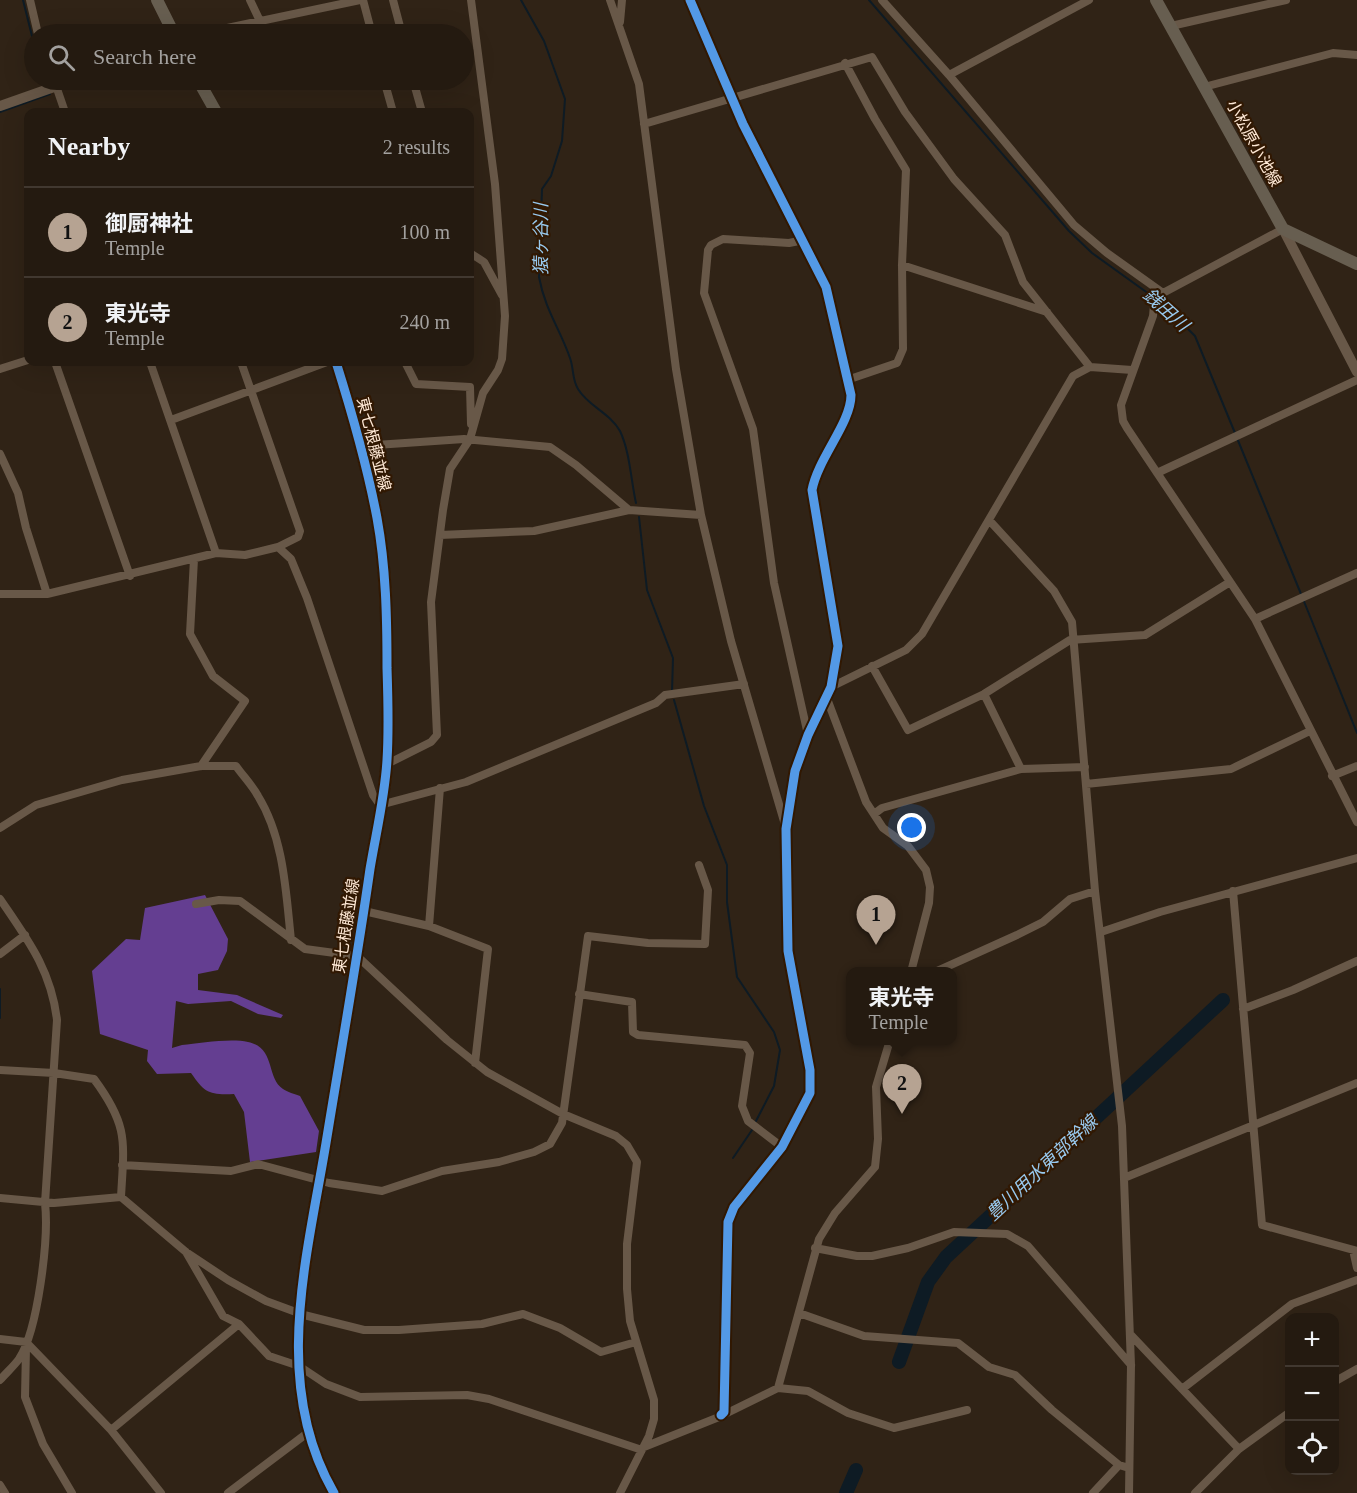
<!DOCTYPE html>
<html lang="en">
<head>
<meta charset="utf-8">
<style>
	body { margin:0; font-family:"Times New Roman","Noto Sans JP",serif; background:#2c2319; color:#f1f3f6 }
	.controls { position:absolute; right:18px; bottom:18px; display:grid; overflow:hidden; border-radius:12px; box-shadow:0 6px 24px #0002 }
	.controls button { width:54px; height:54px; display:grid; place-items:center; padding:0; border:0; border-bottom:2px solid #413830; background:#241a10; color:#f1f3f6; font:30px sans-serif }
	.you { position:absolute; left:912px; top:828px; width:21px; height:21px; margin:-15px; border:4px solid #fff; border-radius:50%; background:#1a73e8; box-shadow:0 0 0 9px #1a73e833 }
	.badge { display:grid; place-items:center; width:39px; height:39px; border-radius:50%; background:#b6a392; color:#111; font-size:20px; font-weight:700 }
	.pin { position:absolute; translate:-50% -50px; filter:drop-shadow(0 2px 3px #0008) }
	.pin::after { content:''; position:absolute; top:32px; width:21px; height:18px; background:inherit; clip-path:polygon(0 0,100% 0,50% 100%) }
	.popup { position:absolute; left:846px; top:967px; width:111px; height:78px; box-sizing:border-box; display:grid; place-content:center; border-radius:12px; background:#241a10; filter:drop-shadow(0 2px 4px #0005); font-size:20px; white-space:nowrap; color:#a3a19f }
	.popup b { font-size:22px; color:#f1f3f6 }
	.popup::after { content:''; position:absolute; left:50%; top:100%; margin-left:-12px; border:12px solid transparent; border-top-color:#241a10 }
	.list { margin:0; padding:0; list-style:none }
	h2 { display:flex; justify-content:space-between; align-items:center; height:78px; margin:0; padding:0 24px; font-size:26px }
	h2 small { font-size:20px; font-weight:400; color:#a3a19f }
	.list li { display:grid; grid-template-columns:39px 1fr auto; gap:18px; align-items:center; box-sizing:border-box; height:90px; padding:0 24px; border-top:2px solid #413830 }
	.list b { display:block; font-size:22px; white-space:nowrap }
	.list p { margin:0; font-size:20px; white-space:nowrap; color:#a3a19f }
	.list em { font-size:20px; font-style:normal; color:#a3a19f }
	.icon { flex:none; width:33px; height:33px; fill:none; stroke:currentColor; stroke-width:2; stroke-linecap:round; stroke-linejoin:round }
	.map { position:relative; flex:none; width:1357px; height:1493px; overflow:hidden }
	.search { position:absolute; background:#241a10; box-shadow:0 6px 24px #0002; left:24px; top:24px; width:450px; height:66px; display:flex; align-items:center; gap:15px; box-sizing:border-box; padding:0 21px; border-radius:33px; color:#a3a19f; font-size:22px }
	.panel { position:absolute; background:#241a10; box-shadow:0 6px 24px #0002; left:24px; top:108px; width:450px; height:258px; border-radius:12px }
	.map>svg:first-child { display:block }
</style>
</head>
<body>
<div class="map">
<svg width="1357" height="1493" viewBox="0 0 1357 1493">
	<rect width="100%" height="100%" fill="#302316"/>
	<path fill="#643e91" d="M 205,895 L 228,939 L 227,951 L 218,970 L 198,974 L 198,990 L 237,995 L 283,1015 L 281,1018 L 258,1014 L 231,1001 L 188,1004 L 176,1001 L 172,1048 L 182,1045 C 200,1043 231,1038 248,1042 C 276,1048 266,1078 283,1089 C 287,1092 295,1094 300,1096 L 319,1131 L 316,1152 L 250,1162 L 244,1112 L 234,1094 C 209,1095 205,1093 191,1073 L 157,1074 L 147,1061 L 148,1050 L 100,1034 L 92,971 L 126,939 L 140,940 L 145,908 Z"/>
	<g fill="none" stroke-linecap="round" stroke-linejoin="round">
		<path stroke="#0e1b24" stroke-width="2" d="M 23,0 L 34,44
			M 521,0 L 544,41 L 565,99 L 562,141 L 551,176 L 542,189 L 539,277 C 545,310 560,329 570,358 C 574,369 572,380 578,389 C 588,406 610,413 620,431 C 630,452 631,481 636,503
			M 869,0 L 1069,231 L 1092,253 L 1156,299
			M 0,112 L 50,94
			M 1161,302 L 1195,336 L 1235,433
			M 1237,438 L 1301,594
			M 639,517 L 647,590 L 673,658 L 672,692
			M 1303,599 L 1357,733
			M 674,700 L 704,806 L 727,865 L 727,902 L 737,977 L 774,1032 L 780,1050 L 774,1086 L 756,1121
			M 0,989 L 0,1018
			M 733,1158 L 752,1130"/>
		<path stroke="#0e1b24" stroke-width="14" d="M 899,1362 L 928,1282 L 946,1257 L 1223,1000
			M 846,1493 L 856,1470"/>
		<path stroke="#685848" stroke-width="8" d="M 30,0 L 38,34
			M 250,0 L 260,21
			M 363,0 L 372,34
			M 393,0 L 402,34
			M 610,0 L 639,84 L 676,369 L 701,515 L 731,641 L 786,828
			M 690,0 L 743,124 L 826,287 L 851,395 C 851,423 818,458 812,490 L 838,646 L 831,687 L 808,735 L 795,771 L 786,829 L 788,951 L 810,1070 L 810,1093 L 782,1147 L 734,1207 L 728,1222 L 724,1412 L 721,1415
			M 882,0 L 949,75
			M 1089,0 L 949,75 L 1074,225 L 1107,253 L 1163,293
			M 620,22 L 622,0
			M 1171,26 L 1286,0
			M 199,34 L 360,0
			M 845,63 L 875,119 L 906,170 L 902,265 L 903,349 L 897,363 L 847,380
			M 54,80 L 65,112
			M 384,80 L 393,112
			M 413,80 L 422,112
			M 1204,87 L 1333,53 L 1357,55
			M 644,124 L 872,57 L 905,112 L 954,179 L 1005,235 L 1023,282 L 1090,367
			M 1283,229 L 1163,293 L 1154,305 L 1153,316 L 1121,405 L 1123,421 L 1127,428 L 1255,619 L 1357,822
			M 804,240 L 789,243 L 723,239 L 711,245 L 708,250 L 704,293 L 753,429 L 774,583 L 808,735
			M 470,253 L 484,262 L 502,295
			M 902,265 L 1047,312
			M 55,362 L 130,576
			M 150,362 L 216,553
			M 241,362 L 300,531 L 298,537 L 278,547
			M 405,362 L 416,384 L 470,387 L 471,424
			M 0,369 L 28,360
			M 171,420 L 327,362
			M 361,446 L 464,439 L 550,447 L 576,465 L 629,510
			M 0,454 L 18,493 L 26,528 L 47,594
			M 1157,473 L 1357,380
			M 989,520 L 1054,591 L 1072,622 L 1095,891 L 1122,1126 L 1131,1365 L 1129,1493
			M 440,535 L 534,531 L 629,510 L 701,515
			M 194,559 L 190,634 L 213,676 L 245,701 L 201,766
			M 0,594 L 47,594 L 216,553 L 245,555 L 278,547 L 291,559 L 307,598 L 373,795 L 380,805 L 466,782 L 656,703 L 665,695 L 744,684
			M 1255,619 L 1357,573
			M 872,666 L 908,730 L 984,694 L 1070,640 L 1145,635 L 1230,582
			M 831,687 L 906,650 L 922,634 L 1073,376 L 1090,367 L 1132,370
			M 984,694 L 1021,769
			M 826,696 L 866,802 L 883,828 L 908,846 L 926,870 L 930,887 L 929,903 L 911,972
			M 387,764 L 431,742 L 437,735 L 431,602 L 443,510 L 450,469 L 470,439 L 483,393 L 498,370 L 502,359 L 505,316 L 495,184 L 471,0
			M 1332,776 L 1357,766
			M 1086,784 L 1231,769 L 1310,731
			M 874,814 L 882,808 L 1021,769 L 1085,767
			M 0,828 L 36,805 L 122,780 L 201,766 L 236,766 C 243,776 252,785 258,796 C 284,838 286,893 291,940
			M 1233,891 L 1262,1225 L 1357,1251
			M 0,899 C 28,940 51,970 57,1020 L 45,1203 C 49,1238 38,1330 19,1359 C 14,1366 6,1373 0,1380
			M 196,904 L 219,900 L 240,901 L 305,949 L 357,956 L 447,1040 L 487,1072 L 563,1114 L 616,1136 L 627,1145 L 637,1162 L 627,1244 L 627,1289 L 630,1321 L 654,1400 L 654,1419 L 649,1436 L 620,1493
			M 364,911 L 429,926 L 488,949 L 475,1063
			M 429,926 L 440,788
			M 1101,932 L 1160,912 L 1357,858
			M 0,954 L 25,935
			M 935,972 L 1017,935 L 1043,922 L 1070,899 L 1095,891
			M 579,994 L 632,1002 L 633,1032 L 638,1035 L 745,1045 L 750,1053 L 742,1106 L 748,1121 L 782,1147
			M 1243,1009 L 1293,990 L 1357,961
			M 0,1070 L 54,1073 L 94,1079 C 129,1126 124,1142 121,1197
			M 122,1165 L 231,1171 L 258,1164 L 329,1183 L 382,1191 L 442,1171 L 499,1162 L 534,1152 L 550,1144 L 562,1123 L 588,936 L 648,943 L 705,944 L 708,890 L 699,865
			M 1124,1178 L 1357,1083
			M 0,1198 L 54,1203 L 121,1197 L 186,1252 L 228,1280 L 266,1301 L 304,1315 L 364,1330 L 399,1330 L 482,1324 L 523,1314 L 560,1328 L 601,1352 L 636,1342
			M 815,1248 L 857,1256 L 872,1256 L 908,1248 L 954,1232 L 1007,1234 L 1028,1246 L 1131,1365
			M 1353,1250 L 1357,1268
			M 186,1252 L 223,1316 L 239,1324 L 269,1356 L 299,1366 L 326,1384 L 360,1397 L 467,1395 L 489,1399 L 639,1449 L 719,1417 L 778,1388 L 808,1391 L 848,1413 L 894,1428 L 967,1410
			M 799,1313 L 864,1336 L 958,1343 L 989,1367 L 1015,1375 L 1052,1410 L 1119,1465 L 1129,1468
			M 1130,1334 L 1239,1449
			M 0,1339 L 26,1342 L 111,1430 L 161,1493
			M 26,1348 L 25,1397 L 43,1444 L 72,1493
			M 1334,1382 L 1357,1369
			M 778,1388 L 819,1239 L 835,1213 L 875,1167 L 878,1139 L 876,1087 L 890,1040
			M 1182,1389 L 1292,1304 L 1357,1280
			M 111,1430 L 239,1324
			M 0,1485 L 5,1493
			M 228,1493 L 310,1431
			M 1093,1493 L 1119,1465
			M 1195,1493 L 1239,1449 L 1290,1412"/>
		<path stroke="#685848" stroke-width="10" d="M 0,106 L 74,80
			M 1283,229 L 1357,372"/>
		<path stroke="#675e50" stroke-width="12" d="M 157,0 L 174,34
			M 1156,0 L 1283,229 L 1357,264
			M 198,80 L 216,112
			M 334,1493 C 271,1384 307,1258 326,1143 C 341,1051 357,960 370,869 C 376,833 385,796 387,760 C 389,730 388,698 387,668 C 387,618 386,567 377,518 C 367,465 352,413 336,362"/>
		<defs>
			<path id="cycleway" d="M 690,0 L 743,124 L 826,287 L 851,395 C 851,423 818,458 812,490 L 838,646 L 831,687 L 808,735 L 795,771 L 786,829 L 788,951 L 810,1070 L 810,1093 L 782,1147 L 734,1207 L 728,1222 L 724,1412 L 721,1415
				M 334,1493 C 271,1384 307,1258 326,1143 C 341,1051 357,960 370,869 C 376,833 385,796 387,760 C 389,730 388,698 387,668 C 387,618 386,567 377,518 C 367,465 352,413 336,362"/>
		</defs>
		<use href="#cycleway" stroke="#311802" stroke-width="13"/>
		<use href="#cycleway" stroke="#5399e6" stroke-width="9"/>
	</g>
	<g text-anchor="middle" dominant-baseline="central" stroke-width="4.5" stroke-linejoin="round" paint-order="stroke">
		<g font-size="16" fill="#fee8d5" stroke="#311802">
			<text transform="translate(1254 143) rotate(61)">小松原小池線</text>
			<text transform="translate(374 444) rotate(76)">東七根藤並線</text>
			<text transform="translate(346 926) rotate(-81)">東七根藤並線</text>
		</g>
		<g font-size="18" font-style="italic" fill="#98c9ee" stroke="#311802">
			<text transform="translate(541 239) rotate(-90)">猿ヶ谷川</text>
			<text transform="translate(1166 310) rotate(42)">銭田川</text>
			<text transform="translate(1042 1168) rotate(-43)">豊川用水東部幹線</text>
		</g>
	</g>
</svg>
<div class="controls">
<button>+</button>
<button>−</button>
<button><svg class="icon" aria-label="locate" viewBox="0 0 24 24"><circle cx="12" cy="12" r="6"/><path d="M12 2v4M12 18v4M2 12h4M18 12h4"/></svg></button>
</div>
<div class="you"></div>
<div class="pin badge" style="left:876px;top:945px">1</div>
<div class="pin badge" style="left:902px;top:1114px">2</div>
<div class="popup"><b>東光寺</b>Temple</div>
<div class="search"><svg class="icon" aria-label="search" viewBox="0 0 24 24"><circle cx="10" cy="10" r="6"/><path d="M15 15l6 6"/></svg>Search here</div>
<section class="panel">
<h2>Nearby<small>2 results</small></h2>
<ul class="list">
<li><span class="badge">1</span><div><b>御厨神社</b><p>Temple</p></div><em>100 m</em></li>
<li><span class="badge">2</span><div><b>東光寺</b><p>Temple</p></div><em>240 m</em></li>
</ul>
</section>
</div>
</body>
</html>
